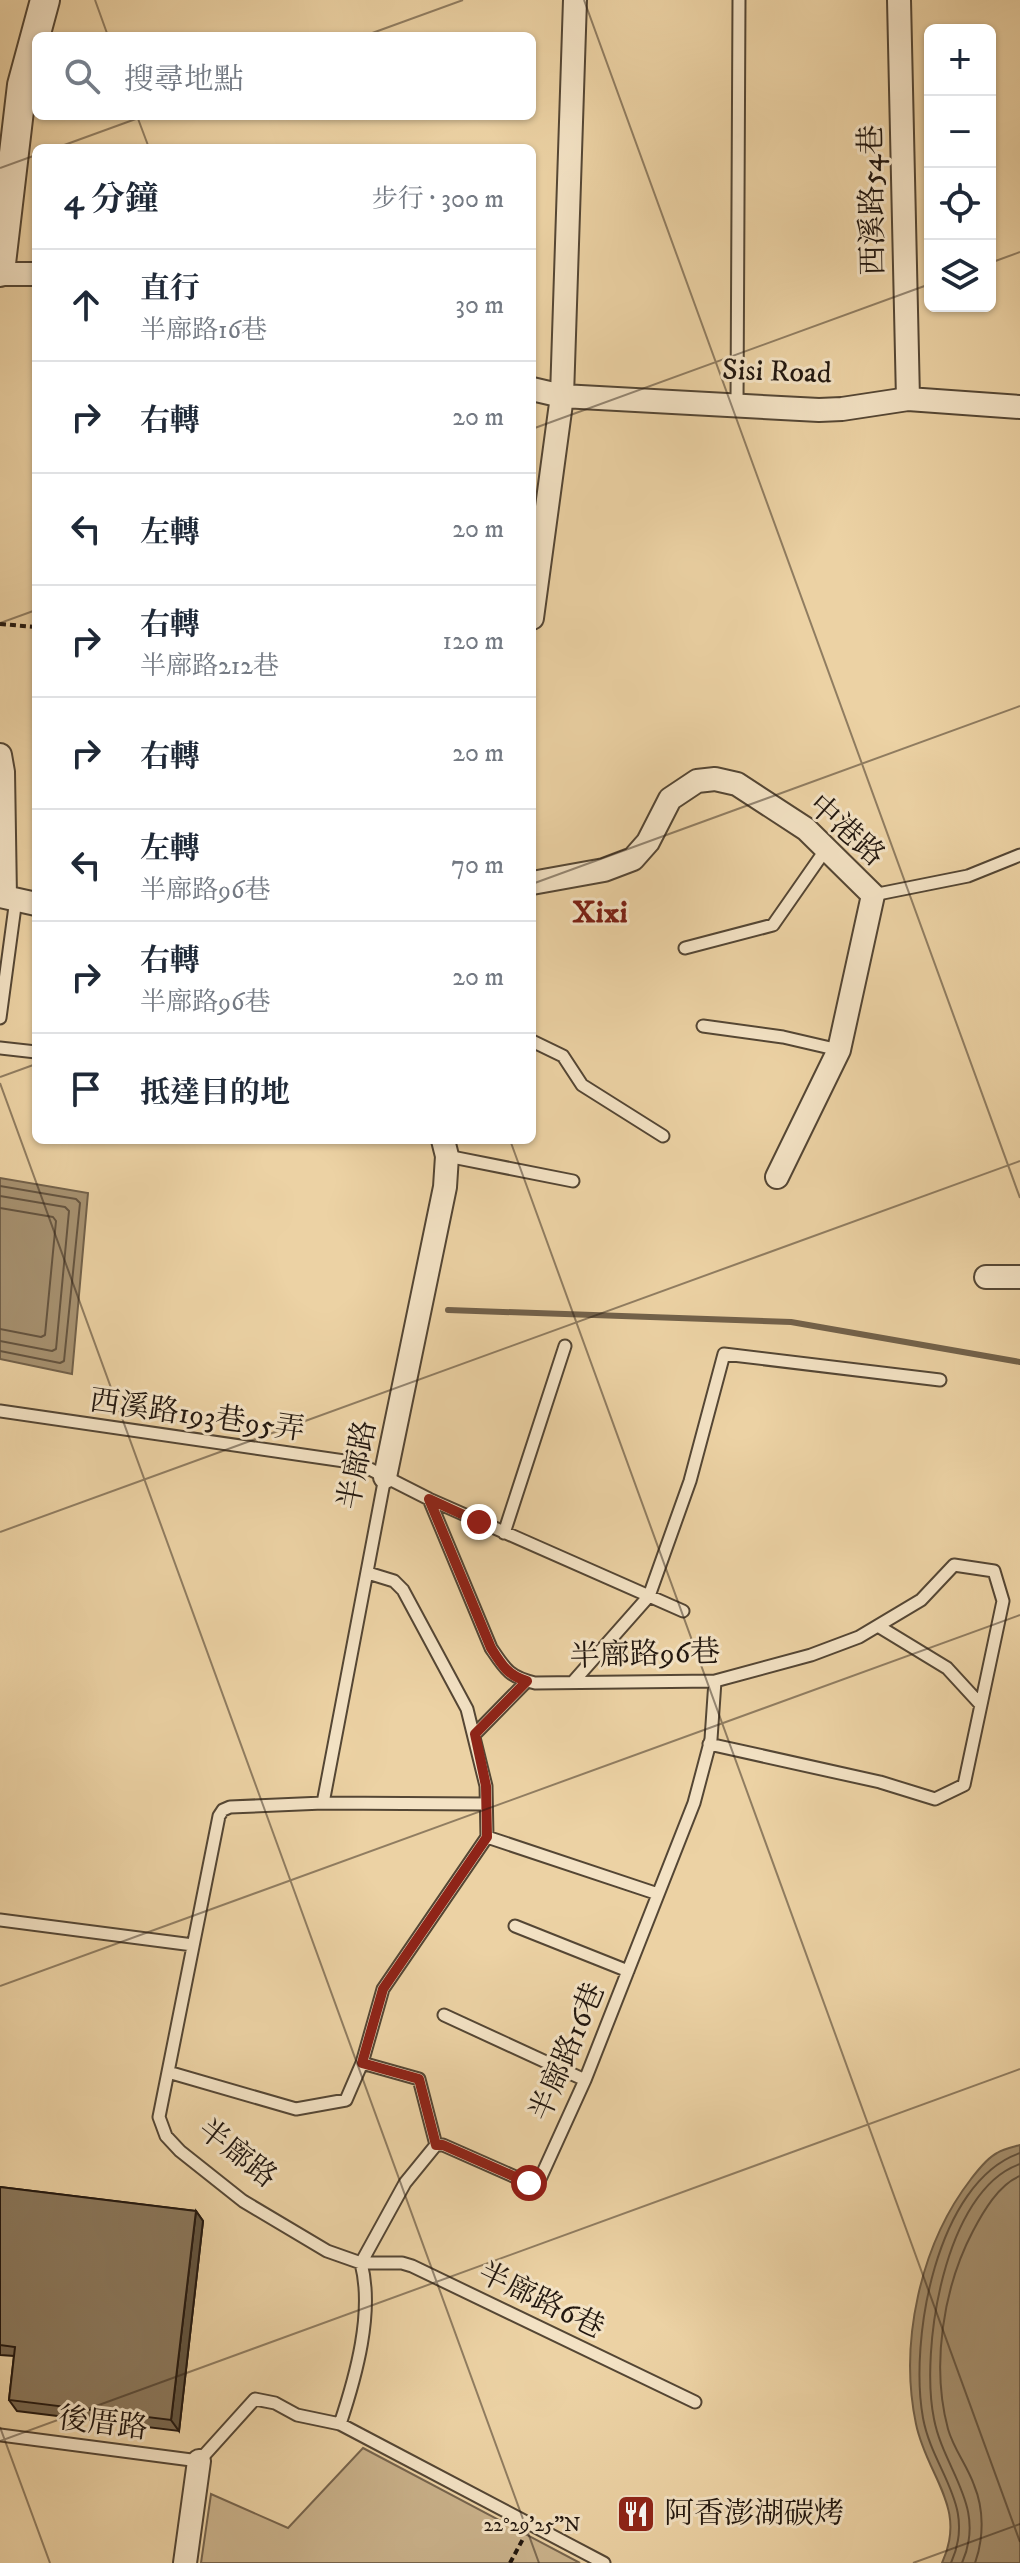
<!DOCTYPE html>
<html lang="zh-TW">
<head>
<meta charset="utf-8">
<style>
	body { margin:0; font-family:"IM FELL DW Pica","Noto Serif TC",serif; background:#f2f2f3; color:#1f2937 }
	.controls { position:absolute; right:24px; top:24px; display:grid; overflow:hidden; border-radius:12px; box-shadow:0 2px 6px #0004 }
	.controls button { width:72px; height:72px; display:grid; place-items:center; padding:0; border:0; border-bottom:2px solid #e0e1e3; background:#fff; color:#1f2937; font:40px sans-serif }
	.stop { position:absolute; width:24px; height:24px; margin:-18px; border:6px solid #8f2418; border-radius:50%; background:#fff }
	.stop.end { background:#8f2418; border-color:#fff; box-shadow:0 2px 8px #0008 }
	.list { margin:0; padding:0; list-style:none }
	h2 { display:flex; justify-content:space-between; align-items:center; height:104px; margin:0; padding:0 32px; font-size:34px }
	h2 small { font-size:26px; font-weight:400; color:#747a83 }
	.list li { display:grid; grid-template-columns:52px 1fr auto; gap:24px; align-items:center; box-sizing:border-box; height:112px; padding:0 32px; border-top:2px solid #e0e1e3 }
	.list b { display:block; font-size:30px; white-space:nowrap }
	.list p { margin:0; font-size:26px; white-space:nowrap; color:#747a83 }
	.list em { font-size:26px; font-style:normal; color:#747a83 }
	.icon { flex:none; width:44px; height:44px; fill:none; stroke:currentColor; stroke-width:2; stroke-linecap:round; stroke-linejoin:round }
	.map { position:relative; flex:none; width:1020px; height:2563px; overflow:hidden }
	.search { position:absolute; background:#fff; box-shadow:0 2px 6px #0004; left:32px; top:32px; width:504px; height:88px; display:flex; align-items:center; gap:20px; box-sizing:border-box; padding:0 28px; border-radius:12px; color:#747a83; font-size:30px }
	.panel { position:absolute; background:#fff; box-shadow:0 2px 6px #0004; left:32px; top:144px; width:504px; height:1000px; border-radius:12px }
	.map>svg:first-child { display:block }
</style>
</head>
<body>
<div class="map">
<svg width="1020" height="2563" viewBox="0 0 1020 2563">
	<rect width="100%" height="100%" fill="#ecd2a4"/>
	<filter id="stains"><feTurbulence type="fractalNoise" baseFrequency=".0025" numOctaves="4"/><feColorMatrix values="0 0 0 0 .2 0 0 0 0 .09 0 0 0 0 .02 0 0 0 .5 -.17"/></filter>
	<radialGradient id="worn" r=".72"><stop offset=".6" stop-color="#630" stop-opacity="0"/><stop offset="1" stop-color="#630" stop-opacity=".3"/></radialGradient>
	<path fill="#cab28b" stroke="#76644d" stroke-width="2" d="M 363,2448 L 580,2563 L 201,2563 L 211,2494 L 288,2528 Z"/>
	<path fill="#a79271" stroke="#72614a" stroke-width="2" d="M 0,1178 L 88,1193 L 72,1374 L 0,1359 Z
		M 1020,2145 L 1020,2563 L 942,2563 C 968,2507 927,2477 916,2424 C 899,2343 920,2245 971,2179 C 978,2170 987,2158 997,2153 C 1003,2149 1013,2147 1020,2145 Z"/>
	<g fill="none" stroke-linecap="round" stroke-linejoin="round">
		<path stroke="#645440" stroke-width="2" d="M 0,1186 L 76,1199 L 80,1203 L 64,1361 L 60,1363 L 0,1351
			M 0,1196 L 65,1207 L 69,1211 L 56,1349 L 52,1351 L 0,1341
			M 0,1208 L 53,1217 L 56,1221 L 45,1335 L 41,1337 L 0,1329
			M 951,2563 C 977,2505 933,2472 923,2418 C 909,2341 936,2182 1020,2153
			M 962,2563 C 987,2506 944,2471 934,2419 C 920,2351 944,2190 1020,2164
			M 975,2563 C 984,2538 984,2509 974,2485 C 967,2465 954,2450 948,2429 C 931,2366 943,2288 973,2231 C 983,2212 999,2184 1020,2176"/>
		<path stroke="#72614a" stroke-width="6" d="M 448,1310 L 791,1322 L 1020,1362"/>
		<defs>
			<path id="service" d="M 737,404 L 739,0
				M 873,895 L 968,876 L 1020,855
				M 685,948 L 773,925 L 826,849
				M 0,1018 L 16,899
				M 703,1026 L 783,1037 L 839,1050
				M 532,1041 L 563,1056 L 582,1085 L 663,1136
				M 0,1048 L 36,1052
				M 447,1156 L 573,1181
				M 0,1411 L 358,1463 L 429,1499 L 683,1611
				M 429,1499 L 491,1648 C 505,1669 509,1677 535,1683 L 715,1681 L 811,1655 L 859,1637 L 921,1600 L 954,1565 L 994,1571 L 1003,1601 L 964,1785 L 935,1799 L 880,1782 L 709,1744
				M 504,1533 L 565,1346
				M 878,1626 L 947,1668 L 981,1705
				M 573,1682 L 649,1596 L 690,1481 L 724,1354 L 940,1380
				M 475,1734 L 527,1681
				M 323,1803 L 385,1477
				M 485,1804 L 323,1803 L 230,1807 L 223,1810 L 219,1816 L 159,2117 L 166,2136 L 180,2151 L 243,2201 L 327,2251 L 361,2263 L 402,2263 L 412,2266 L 695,2402
				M 487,1837 L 658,1894
				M 0,1920 L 193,1945
				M 515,1926 L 628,1971
				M 444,2015 L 585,2080
				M 362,2063 L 419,2079 L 436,2145
				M 168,2072 L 296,2109 L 346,2100 L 362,2063 L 383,1989 L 487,1837 L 486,1786 L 467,1709 L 403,1590 L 394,1581 L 368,1573
				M 436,2145 L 443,2145 L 529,2183 L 535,2183 L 540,2179 L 585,2080 L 694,1803 L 711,1739 L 715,1681
				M 340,2424 C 356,2376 374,2312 361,2263 L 405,2183 L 436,2145
				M 0,2435 L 199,2461 L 255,2399 L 275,2403 L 297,2415 L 340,2424 L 604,2563"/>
			<path id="minor" d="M 899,0 L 908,399
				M 0,274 L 36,274
				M 532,389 L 562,396 L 819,410 L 842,409 L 908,399 L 1020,407
				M 532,618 L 562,396 L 575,0
				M 0,755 L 3,772 L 5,897
				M 532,883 L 604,870 L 633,859 L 648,842 L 670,799 L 697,781 L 715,779 L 737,784 L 806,829 L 873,895 L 839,1050 L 777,1177
				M 0,896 L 36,904
				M 986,1277 L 1020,1277
				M 385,1477 L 445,1187 L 447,1156 L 443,1140
				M 185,2563 L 199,2461"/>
			<path id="tertiary" d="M 0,272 L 22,85 L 45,0"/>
		</defs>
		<use href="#service" stroke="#544634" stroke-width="15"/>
		<use href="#minor" stroke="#544634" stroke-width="26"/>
		<use href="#tertiary" stroke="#544634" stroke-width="32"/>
		<path stroke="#22170f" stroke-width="4" stroke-dasharray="6 4" stroke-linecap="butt" d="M 0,624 L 36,627
			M 510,2563 L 524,2537"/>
		<use href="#service" stroke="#f3e2c4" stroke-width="11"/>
		<use href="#minor" stroke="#f3e2c4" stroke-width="22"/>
		<use href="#tertiary" stroke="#f3e2c4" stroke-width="28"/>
	</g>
	<path fill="#78674f" stroke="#22170f" stroke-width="2" d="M 0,2187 L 196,2211 L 203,2221 L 179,2431 L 17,2411 L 9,2400 L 14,2356 L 0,2355 Z"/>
	<path fill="#615440" stroke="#22170f" stroke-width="2" d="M 196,2211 L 203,2221 L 179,2431 L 171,2420 Z"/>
	<path fill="#8b785c" stroke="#22170f" stroke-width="2" d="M 0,2187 L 196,2211 L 171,2420 L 9,2400 L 15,2347 L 0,2345 Z"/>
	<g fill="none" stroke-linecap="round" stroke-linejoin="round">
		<path stroke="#8f2418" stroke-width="10" d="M 479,1522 L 429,1499 L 491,1648 C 501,1664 508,1676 527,1681 L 475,1734 L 486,1786 L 487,1837 L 383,1989 L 362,2063 L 419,2079 L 436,2145 L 443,2145 L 529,2183"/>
	</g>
	<path fill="none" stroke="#22170f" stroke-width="2" stroke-opacity="0.45" d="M 95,0 L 108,36M 584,0 L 1020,1198M 364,36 L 463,0M 137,116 L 149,148M 56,148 L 144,116M 0,168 L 36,155M 990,263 L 1020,252M 532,429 L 930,284M 0,623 L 36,610M 532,884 L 1020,706M 0,1077 L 36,1064M 0,1083 L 539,2563M 510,1140 L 1020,2542M 0,1532 L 1020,1161M 0,1986 L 1020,1615M 0,2427 L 50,2563M 0,2441 L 1020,2069M 913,2563 L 1020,2524"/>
	<defs>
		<symbol id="restaurant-square" viewBox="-11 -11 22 22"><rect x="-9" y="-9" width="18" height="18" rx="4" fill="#8f2418" stroke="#f3e2c4"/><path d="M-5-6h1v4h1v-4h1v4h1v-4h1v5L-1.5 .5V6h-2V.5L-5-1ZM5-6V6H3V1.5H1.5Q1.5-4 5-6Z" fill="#fff"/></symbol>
	</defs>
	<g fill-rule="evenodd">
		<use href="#restaurant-square" x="614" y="2492" width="44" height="44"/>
	</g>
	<g text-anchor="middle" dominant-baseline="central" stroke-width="6" stroke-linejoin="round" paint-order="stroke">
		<g font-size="30" fill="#22170f" stroke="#f3e2c4">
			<text transform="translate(873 200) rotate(-91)">西溪路54巷</text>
			<text transform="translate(777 372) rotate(2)">Sisi Road</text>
			<text transform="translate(846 831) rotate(42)">中港路</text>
			<text transform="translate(197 1416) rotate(8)">西溪路193巷95弄</text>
			<text transform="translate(358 1465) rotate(-79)">半廍路</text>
			<text transform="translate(645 1655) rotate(-2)">半廍路96巷</text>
			<text transform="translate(568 2052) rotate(-67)">半廍路16巷</text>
			<text transform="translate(237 2154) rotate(38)">半廍路</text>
			<text transform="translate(541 2301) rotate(26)">半廍路6巷</text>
			<text transform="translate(103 2424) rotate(7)">後厝路</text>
		</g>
		<g font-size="30" fill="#22170f" stroke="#f3e2c4" text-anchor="start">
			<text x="664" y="2514">阿香澎湖碳烤</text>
		</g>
		<g font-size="32" font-weight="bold" fill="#7a1f14" stroke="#f3e2c4">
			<text x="600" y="913">Xixi</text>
		</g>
	</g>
	<g font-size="20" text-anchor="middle" fill="#22170f" stroke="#f3e2c4" stroke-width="6" stroke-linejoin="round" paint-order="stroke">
		<text x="532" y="2531">22°29'25"N</text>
	</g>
	<rect width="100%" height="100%" filter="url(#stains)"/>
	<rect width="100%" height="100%" fill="url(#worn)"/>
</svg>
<div class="controls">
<button>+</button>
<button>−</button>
<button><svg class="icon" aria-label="locate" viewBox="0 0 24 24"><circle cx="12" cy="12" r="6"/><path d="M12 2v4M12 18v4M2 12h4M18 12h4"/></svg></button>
<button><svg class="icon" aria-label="layers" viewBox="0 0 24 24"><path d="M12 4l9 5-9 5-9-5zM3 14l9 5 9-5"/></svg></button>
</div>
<div class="stop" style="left:529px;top:2183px"></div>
<div class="stop end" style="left:479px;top:1522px"></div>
<div class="search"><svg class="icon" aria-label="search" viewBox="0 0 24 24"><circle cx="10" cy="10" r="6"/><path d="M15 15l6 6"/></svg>搜尋地點</div>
<section class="panel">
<h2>4 分鐘<small>步行 · 300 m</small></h2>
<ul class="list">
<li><svg class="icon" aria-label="ahead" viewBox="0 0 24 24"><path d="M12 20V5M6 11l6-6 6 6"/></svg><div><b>直行</b><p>半廍路16巷</p></div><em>30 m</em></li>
<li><svg class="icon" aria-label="right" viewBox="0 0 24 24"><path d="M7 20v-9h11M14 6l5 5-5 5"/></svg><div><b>右轉</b></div><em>20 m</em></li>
<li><svg class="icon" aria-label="left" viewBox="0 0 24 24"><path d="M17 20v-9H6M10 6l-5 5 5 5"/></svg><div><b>左轉</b></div><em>20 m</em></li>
<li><svg class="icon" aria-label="right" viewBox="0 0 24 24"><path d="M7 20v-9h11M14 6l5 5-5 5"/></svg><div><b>右轉</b><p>半廍路212巷</p></div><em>120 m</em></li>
<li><svg class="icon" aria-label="right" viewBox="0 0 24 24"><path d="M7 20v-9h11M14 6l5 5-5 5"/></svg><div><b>右轉</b></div><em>20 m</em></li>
<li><svg class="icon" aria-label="left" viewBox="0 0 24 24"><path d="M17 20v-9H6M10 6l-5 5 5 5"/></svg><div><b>左轉</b><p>半廍路96巷</p></div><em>70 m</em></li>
<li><svg class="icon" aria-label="right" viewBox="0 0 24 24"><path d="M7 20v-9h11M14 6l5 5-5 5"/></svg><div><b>右轉</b><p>半廍路96巷</p></div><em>20 m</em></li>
<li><svg class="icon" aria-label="arrive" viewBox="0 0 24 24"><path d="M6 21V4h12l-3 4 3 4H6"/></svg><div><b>抵達目的地</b></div></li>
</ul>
</section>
</div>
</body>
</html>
